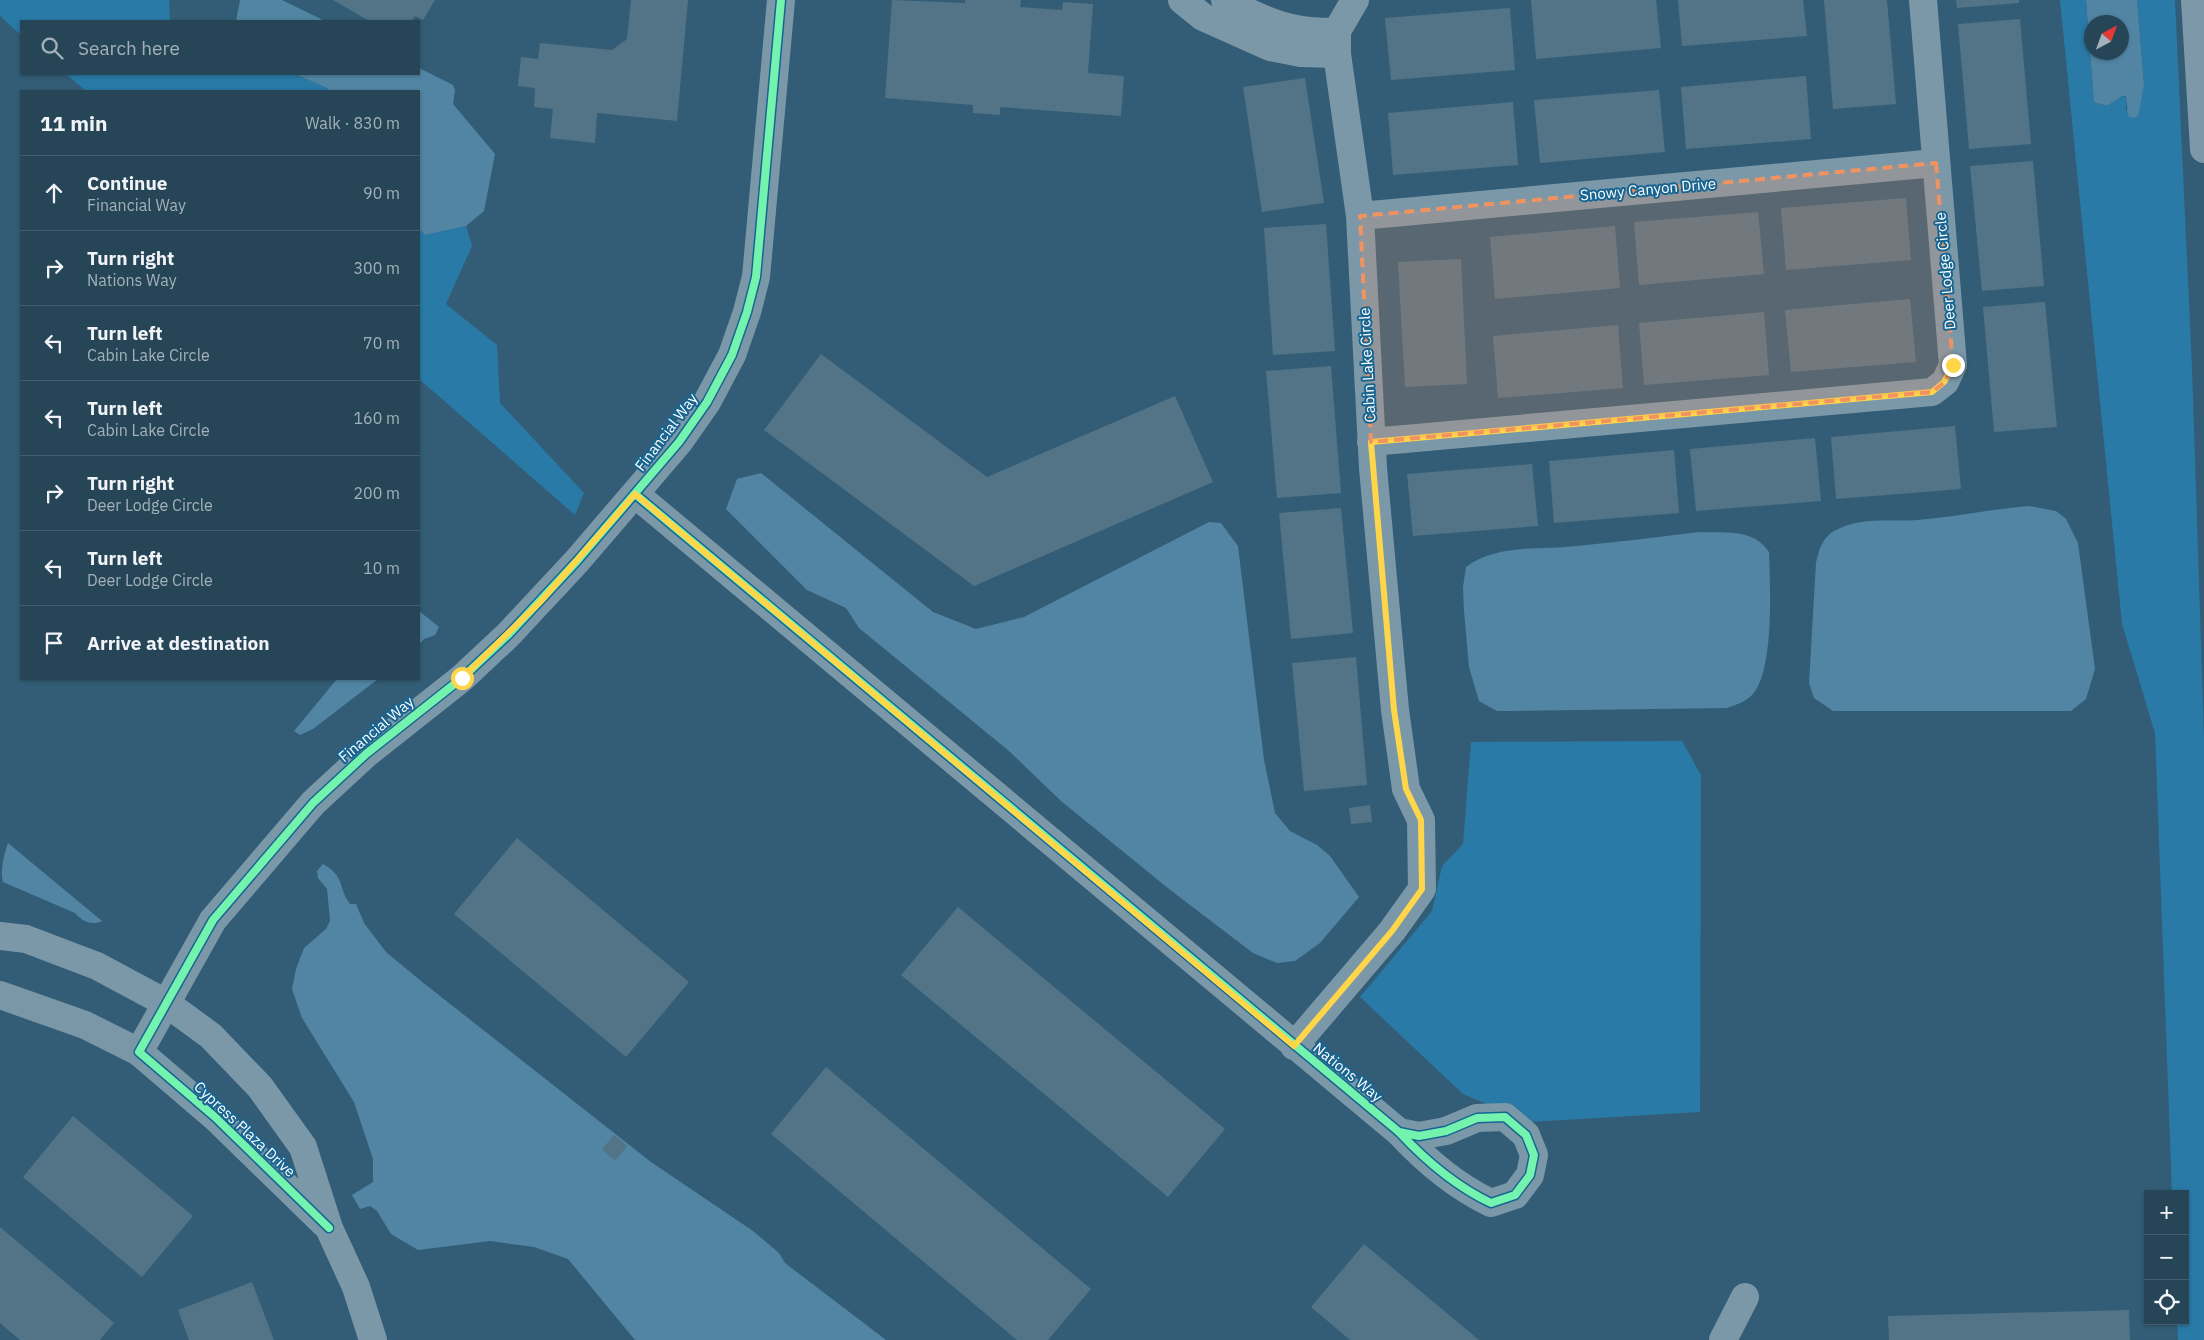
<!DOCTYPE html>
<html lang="en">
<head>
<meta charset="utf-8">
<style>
	body { margin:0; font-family:"IBM Plex Sans",sans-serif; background:#2e4d5e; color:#f1f3f6 }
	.controls { position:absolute; right:15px; bottom:15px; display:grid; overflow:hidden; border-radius:0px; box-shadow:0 1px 4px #0004 }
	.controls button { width:45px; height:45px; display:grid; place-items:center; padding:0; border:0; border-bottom:1px solid #425e6e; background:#264658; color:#f1f3f6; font:25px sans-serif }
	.compass { position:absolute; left:2084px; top:15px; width:45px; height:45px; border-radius:50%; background:#264658; box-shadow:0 1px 4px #0004; rotate:41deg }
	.stop { position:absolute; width:15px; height:15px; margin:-11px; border:4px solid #ffd54a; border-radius:50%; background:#fff }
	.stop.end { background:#ffd54a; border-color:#fff; box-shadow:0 1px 5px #0008 }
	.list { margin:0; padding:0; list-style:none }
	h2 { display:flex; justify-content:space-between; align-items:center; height:65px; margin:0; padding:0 20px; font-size:21px }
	h2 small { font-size:16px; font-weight:400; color:#a4b1ba }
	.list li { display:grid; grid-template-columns:32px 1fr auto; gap:15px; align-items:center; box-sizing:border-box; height:75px; padding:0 20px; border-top:1px solid #425e6e }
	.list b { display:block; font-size:19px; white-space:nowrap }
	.list p { margin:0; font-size:16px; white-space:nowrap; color:#a4b1ba }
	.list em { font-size:16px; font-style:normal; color:#a4b1ba }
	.icon { flex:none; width:28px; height:28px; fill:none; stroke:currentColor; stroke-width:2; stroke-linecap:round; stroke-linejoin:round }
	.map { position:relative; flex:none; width:2204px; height:1340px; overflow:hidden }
	.search { position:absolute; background:#264658; box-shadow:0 1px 4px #0004; left:20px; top:20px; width:400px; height:55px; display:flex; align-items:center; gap:12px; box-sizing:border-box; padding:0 18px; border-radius:0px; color:#a4b1ba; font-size:19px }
	.panel { position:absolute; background:#264658; box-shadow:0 1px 4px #0004; left:20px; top:90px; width:400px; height:590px; border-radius:0px }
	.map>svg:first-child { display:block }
</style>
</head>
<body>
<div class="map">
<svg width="2204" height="1340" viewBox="0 0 2204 1340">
	<rect width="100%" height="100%" fill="#335d76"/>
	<path fill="#297aa6" d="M 0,0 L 169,0 L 170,21 L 21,21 L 21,35 L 0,16 Z
		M 2060,0 L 2086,0 L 2094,102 L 2107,106 L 2122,96 L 2126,97 L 2126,111 L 2144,85 L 2137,0 L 2175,0 L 2192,367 L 2204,738 L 2204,1340 L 2178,1340 L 2177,1321 L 2185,1321 L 2185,1194 L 2172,1194 L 2155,733 L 2122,624 Z
		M 66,74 L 295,74 L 327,88 L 328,91 L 86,91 Z
		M 466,226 L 472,246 L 446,304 L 497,345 L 500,403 L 584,493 L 575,515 L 419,379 L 419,229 L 425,235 Z
		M 1682,741 L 1701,775 L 1700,1112 L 1529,1122 L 1463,1094 L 1360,997 L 1432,911 L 1442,866 L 1463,844 L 1471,742 Z"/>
	<path fill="#5185a3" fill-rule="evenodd" d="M 240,0 L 282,0 L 325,21 L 236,21 Z
		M 2086,0 L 2137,0 L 2144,85 L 2138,116 L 2133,118 L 2128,116 L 2126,96 L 2122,96 L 2107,106 L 2094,102 ZM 2092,22 L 2122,22 L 2122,52 L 2092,52 Z
		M 419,68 L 453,85 L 455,90 L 453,104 L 495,154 L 484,211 L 466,226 L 425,235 L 419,229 L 419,91 L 328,91 L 327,88 L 295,74 L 419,74 Z
		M 761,473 L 933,612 L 976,629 L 1024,617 L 1209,522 L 1221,523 L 1238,546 L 1264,760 L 1275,813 L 1290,831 L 1317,845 L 1330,856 L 1359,897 L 1320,943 L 1295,961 L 1277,963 L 1253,953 L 1169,889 L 1061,801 L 1009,751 L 859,628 L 846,608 L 807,590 L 726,509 L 737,479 Z
		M 2029,506 L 2056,511 L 2066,519 L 2078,543 L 2095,669 L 2086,699 L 2071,711 L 1833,711 L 1814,698 L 1809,683 L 1816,563 C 1819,550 1822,538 1834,531 C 1860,516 1890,522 1918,520 C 1955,517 1992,509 2029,506 Z
		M 1699,532 C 1724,533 1754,528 1769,552 C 1770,585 1775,673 1751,696 C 1745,702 1735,705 1727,708 L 1511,711 L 1497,711 L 1479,701 L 1469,667 L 1464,611 L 1463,587 L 1466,567 C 1496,544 1542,550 1577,546 C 1618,542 1658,537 1699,532 Z
		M 419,611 L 439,627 L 435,635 L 424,639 L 419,644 Z
		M 337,679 L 378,679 L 313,729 L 300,735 L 294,731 Z
		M 8,843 L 102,921 C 91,926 82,921 75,913 L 3,882 C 0,871 4,854 8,843 Z
		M 323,864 C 345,876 338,888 350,904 L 356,904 L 364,923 L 386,952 L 421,981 L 651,1162 L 753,1231 L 779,1253 L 785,1263 L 886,1340 L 635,1340 L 568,1259 L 534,1247 L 490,1241 L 418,1250 L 391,1234 L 377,1211 L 370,1206 L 360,1209 L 352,1195 L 373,1182 L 373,1159 L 354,1102 L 302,1018 L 292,989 L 296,969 L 304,948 L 326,929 L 330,921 L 327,889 L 318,878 L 317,871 Z"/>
	<path fill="#527486" d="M 333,0 L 435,0 L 423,20 L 415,16 L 412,21 L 369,21 Z
		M 631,0 L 688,0 L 677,121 L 597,113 L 595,143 L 550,138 L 553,109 L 534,107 L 535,88 L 518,86 L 521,57 L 538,59 L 540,43 L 612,50 L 627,39 Z
		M 892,0 L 965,3 L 965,0 L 1021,0 L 1020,7 L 1062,10 L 1063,2 L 1093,4 L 1088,73 L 1124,76 L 1121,116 L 1000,107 L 1000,115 L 973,113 L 973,105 L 885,98 Z
		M 1531,0 L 1656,0 L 1661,48 L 1536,59 Z
		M 1678,0 L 1803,0 L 1807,36 L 1682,46 Z
		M 1824,0 L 1887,0 L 1896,104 L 1833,109 Z
		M 1956,0 L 2019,0 L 2019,3 L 1957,8 Z
		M 1510,8 L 1515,70 L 1391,80 L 1385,18 Z
		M 2020,19 L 2031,144 L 1969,149 L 1958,24 Z
		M 1806,76 L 1811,139 L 1686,149 L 1681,87 Z
		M 1305,78 L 1324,203 L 1262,212 L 1243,87 Z
		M 1659,90 L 1665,152 L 1540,163 L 1534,100 Z
		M 1513,102 L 1518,165 L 1393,175 L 1388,113 Z
		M 2033,161 L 2044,286 L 1982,291 L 1970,166 Z
		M 1906,198 L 1911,260 L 1786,270 L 1781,208 Z
		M 1758,212 L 1764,274 L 1639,285 L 1634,222 Z
		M 1326,224 L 1335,351 L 1273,355 L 1264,228 Z
		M 1615,226 L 1620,288 L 1495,299 L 1490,237 Z
		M 1461,259 L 1467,384 L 1405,387 L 1398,262 Z
		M 1910,299 L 1916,362 L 1791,372 L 1785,310 Z
		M 2045,302 L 2057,427 L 1994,432 L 1983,307 Z
		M 1764,312 L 1769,375 L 1644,385 L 1639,323 Z
		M 1618,325 L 1623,388 L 1498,398 L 1493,336 Z
		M 821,354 L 987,477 L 1175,396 L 1213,482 L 974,586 L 764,430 Z
		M 1331,366 L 1341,493 L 1277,498 L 1266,371 Z
		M 1955,426 L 1961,489 L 1836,499 L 1831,437 Z
		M 1815,438 L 1821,501 L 1696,511 L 1690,449 Z
		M 1674,450 L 1679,513 L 1554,523 L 1549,461 Z
		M 1532,464 L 1538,526 L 1413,536 L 1407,474 Z
		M 1341,508 L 1353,633 L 1291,639 L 1279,513 Z
		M 1356,657 L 1367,785 L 1304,791 L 1292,663 Z
		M 1370,805 L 1372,822 L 1351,824 L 1349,808 Z
		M 517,838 L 689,982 L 626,1057 L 454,914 Z
		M 958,907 L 1225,1129 L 1168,1197 L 901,975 Z
		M 826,1067 L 1091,1289 L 1048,1340 L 1017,1340 L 771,1134 Z
		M 73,1116 L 193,1216 L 142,1277 L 23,1177 Z
		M 614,1135 L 627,1146 L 615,1161 L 602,1149 Z
		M 0,1227 L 114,1323 L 100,1340 L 20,1340 L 0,1323 Z
		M 1364,1244 L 1479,1340 L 1350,1340 L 1311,1307 Z
		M 252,1282 L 274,1340 L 189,1340 L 178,1310 Z
		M 2129,1310 L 2130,1340 L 1889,1340 L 1888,1316 Z"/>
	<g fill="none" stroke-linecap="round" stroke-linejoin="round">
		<path stroke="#7b98a9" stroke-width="28" d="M 1182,0 L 1203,17 L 1270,47 L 1301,53 L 1337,54
			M 1225,0 C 1261,20 1295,35 1337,31
			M 1360,216 L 1936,163
			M 1371,442 L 1932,392 L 1945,382 L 1953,365 L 1923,0
			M 635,494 L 1399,1132 C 1426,1161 1455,1186 1491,1203 L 1515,1195 L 1530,1175 L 1534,1155 L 1526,1135 L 1505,1117 L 1477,1118 L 1446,1131 L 1419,1136 L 1399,1132
			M 0,936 L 26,939 L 97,966 L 166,1003 L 211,1036 L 260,1087 L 303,1147 L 329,1228 L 356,1287 L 373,1340
			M 1294,1046 L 1392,931 L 1422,889 L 1421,820 L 1406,789 L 1395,710 L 1373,468 L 1360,216 L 1337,54 L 1337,31 L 1355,0
			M 329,1228 L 215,1117 L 139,1052 L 213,920 L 313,803 L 366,754 L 462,678 L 508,635 L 577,561 L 679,442 L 707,402 L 732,355 L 747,312 L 756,277 L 781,0
			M 1723,1340 L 1745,1297"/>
		<path stroke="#7a97a7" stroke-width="28" d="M 0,995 L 85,1025 L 139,1052"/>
		<path stroke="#7c98a9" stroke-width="28" d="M 2195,0 L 2204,149"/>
		<defs>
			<path id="cycleway" d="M 635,494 L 1399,1132 C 1426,1161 1455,1186 1491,1203 L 1515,1195 L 1530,1175 L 1534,1155 L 1526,1135 L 1505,1117 L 1477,1118 L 1446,1131 L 1419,1136 L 1399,1132
				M 329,1228 L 215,1117 L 139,1052 L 213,920 L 313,803 L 366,754 L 462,678 L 508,635 L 577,561 L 679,442 L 707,402 L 732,355 L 747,312 L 756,277 L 781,0"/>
		</defs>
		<use href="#cycleway" stroke="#186591" stroke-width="11"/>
		<use href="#cycleway" stroke="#73f3ae" stroke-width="8"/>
	</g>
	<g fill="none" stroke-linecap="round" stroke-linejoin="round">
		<path stroke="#ffd54a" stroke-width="6" d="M 462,678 L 541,601 L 635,494 L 1294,1046 L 1392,931 L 1422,889 L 1421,820 L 1406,789 L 1394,710 L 1371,442 L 1932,392 L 1944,382 L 1953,365"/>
	</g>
	<path fill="#f09361" fill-opacity="0.2" stroke="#f09361" stroke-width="4" stroke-dasharray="10 6" stroke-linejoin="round" d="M 1936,163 L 1953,365 L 1945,382 L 1932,392 L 1371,442 L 1360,216 Z"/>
	<g text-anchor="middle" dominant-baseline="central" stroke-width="4" stroke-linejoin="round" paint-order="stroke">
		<g font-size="15" fill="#fff" stroke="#186591">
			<text transform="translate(1648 189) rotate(-5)">Snowy Canyon Drive</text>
			<text transform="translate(1945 271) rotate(-95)">Deer Lodge Circle</text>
			<text transform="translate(1367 365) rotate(-93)">Cabin Lake Circle</text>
			<text transform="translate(666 432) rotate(-53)">Financial Way</text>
			<text transform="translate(376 729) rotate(-40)">Financial Way</text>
			<text transform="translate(1348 1072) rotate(39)">Nations Way</text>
			<text transform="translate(245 1129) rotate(43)">Cypress Plaza Drive</text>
		</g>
	</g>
</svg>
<div class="controls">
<button>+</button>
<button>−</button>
<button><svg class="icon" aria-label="locate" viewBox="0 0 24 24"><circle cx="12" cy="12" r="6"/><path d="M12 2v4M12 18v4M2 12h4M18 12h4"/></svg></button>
</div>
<svg class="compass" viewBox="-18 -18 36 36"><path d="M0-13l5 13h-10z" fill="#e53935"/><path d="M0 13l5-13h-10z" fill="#a4b1ba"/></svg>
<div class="stop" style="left:462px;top:678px"></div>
<div class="stop end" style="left:1953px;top:365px"></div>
<div class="search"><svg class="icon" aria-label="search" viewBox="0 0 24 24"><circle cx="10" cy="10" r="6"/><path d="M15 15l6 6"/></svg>Search here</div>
<section class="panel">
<h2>11 min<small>Walk · 830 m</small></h2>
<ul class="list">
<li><svg class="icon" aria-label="ahead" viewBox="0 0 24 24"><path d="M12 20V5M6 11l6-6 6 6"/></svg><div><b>Continue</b><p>Financial Way</p></div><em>90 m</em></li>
<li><svg class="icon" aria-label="right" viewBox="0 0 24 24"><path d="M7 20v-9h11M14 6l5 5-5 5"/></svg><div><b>Turn right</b><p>Nations Way</p></div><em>300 m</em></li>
<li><svg class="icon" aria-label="left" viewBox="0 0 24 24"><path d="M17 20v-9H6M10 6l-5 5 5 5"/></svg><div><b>Turn left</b><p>Cabin Lake Circle</p></div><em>70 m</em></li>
<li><svg class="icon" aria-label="left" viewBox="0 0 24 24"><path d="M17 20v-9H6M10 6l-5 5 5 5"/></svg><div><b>Turn left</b><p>Cabin Lake Circle</p></div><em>160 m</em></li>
<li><svg class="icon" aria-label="right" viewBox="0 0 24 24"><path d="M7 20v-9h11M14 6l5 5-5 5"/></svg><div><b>Turn right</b><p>Deer Lodge Circle</p></div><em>200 m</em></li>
<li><svg class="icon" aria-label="left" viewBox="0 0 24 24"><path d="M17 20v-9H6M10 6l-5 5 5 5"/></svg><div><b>Turn left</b><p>Deer Lodge Circle</p></div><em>10 m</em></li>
<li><svg class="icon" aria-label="arrive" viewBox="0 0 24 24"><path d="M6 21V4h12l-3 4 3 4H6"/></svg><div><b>Arrive at destination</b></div></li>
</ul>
</section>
</div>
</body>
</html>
